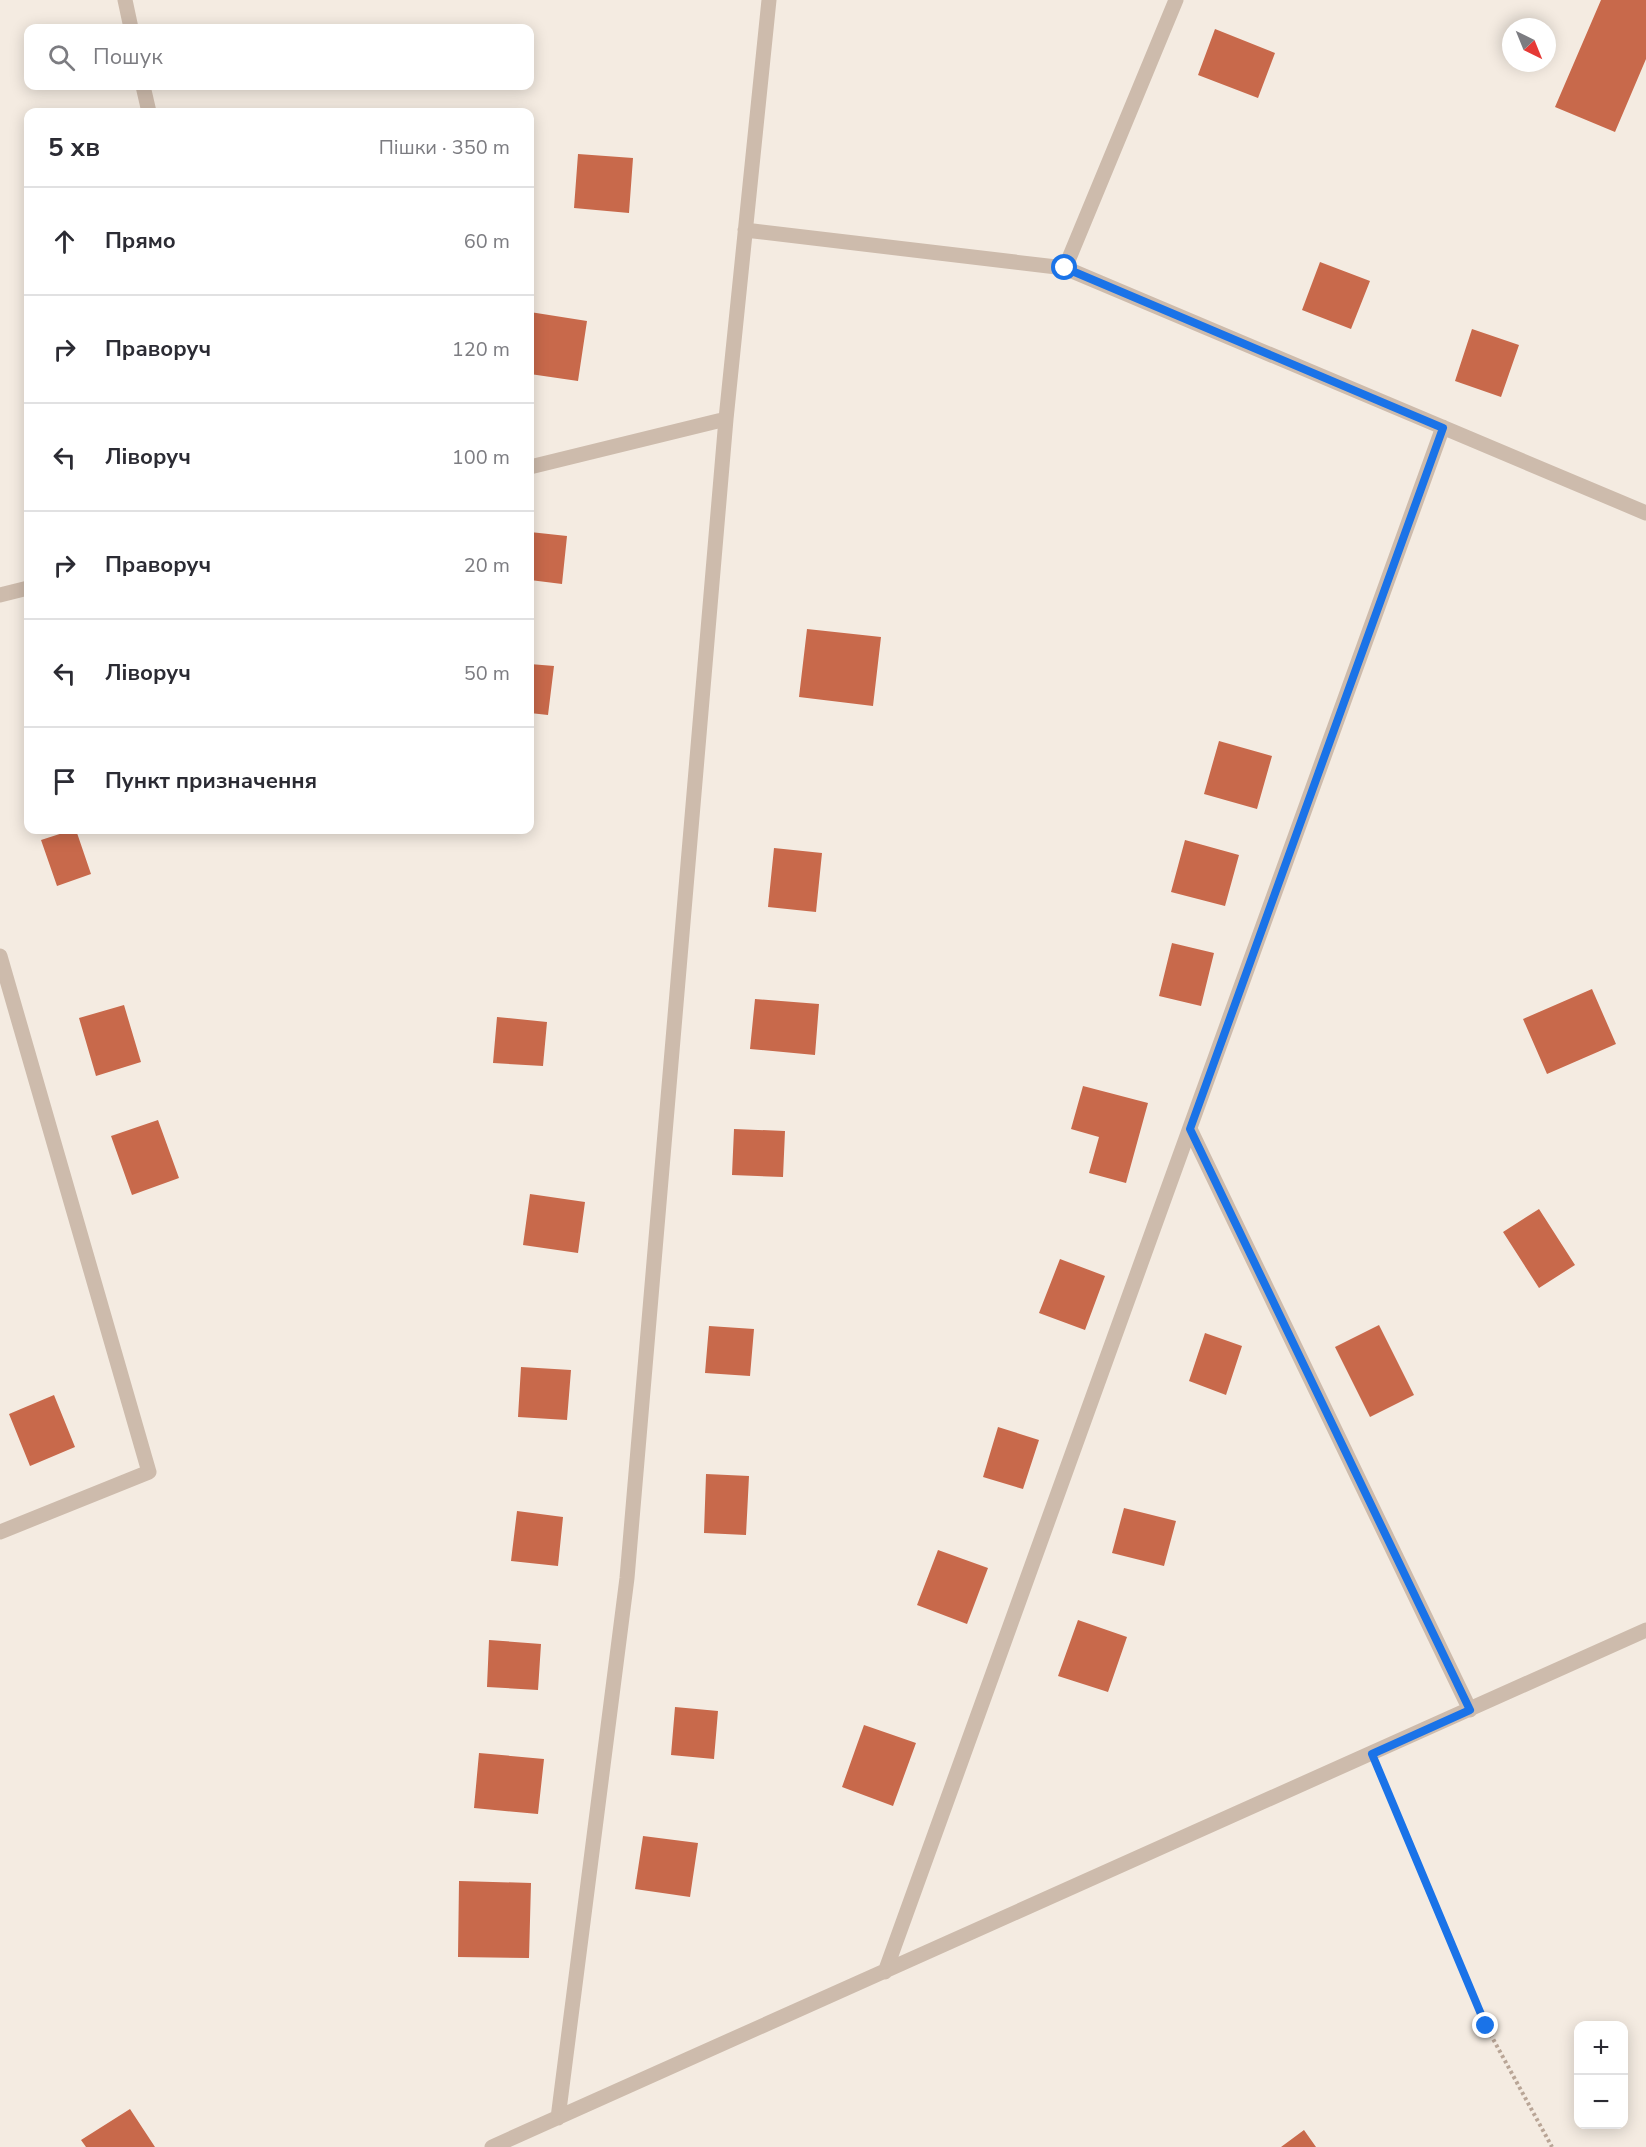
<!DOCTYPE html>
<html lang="uk">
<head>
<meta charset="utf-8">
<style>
	body { margin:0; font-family:"Nunito Sans",sans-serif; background:#f7f7f7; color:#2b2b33 }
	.controls { position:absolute; right:18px; bottom:18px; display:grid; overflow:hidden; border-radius:12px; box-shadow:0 3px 15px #0003 }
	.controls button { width:54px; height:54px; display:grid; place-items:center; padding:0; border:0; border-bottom:2px solid #e1e1e2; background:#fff; color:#2b2b33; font:30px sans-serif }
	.compass { position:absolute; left:1502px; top:18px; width:54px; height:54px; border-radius:50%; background:#fff; box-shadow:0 3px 15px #0003; rotate:137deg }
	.stop { position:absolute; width:18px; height:18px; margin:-14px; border:4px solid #1a73e8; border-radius:50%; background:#fff }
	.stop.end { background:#1a73e8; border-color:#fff; box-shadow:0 2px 6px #0008 }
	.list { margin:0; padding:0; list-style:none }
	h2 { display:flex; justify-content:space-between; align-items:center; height:78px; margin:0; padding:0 24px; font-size:26px }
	h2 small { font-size:20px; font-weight:400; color:#7c7c81 }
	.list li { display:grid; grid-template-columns:39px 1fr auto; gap:18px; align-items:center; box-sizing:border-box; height:108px; padding:0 24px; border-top:2px solid #e1e1e2 }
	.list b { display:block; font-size:22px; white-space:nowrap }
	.list em { font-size:20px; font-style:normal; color:#7c7c81 }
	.icon { flex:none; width:33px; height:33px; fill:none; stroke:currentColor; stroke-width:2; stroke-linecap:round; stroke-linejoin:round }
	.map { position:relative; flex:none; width:1646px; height:2147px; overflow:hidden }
	.search { position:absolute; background:#fff; box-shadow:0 3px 15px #0003; left:24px; top:24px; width:510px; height:66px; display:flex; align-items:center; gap:15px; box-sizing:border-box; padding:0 21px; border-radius:12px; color:#7c7c81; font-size:22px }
	.panel { position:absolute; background:#fff; box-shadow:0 3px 15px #0003; left:24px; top:108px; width:510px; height:726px; border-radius:12px }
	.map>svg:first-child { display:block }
</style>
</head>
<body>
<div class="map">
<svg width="1646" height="2147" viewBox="0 0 1646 2147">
	<rect width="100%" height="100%" fill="#f4ebe1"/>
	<path fill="#c8694b" d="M 1601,0 L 1646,0 L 1646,59 L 1615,132 L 1555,107 Z
		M 198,26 L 233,26 L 233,28 L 198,28 Z
		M 1215,29 L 1275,53 L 1258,98 L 1198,75 Z
		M 578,154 L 633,158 L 629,213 L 574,208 Z
		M 1320,262 L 1370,281 L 1351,329 L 1302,310 Z
		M 530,312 L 587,321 L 578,381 L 530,374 Z
		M 1472,329 L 1519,345 L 1501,397 L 1455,381 Z
		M 530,532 L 567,536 L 562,584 L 530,580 Z
		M 807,629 L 881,637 L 873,706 L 799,697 Z
		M 530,664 L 554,666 L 548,715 L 530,713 Z
		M 1219,741 L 1272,756 L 1257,809 L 1204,794 Z
		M 72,830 L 76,830 L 91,874 L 57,886 L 41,840 Z
		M 1185,840 L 1239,855 L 1225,906 L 1171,892 Z
		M 774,848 L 822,853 L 816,912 L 768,907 Z
		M 1172,943 L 1214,953 L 1201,1006 L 1159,996 Z
		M 1592,989 L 1616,1044 L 1547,1074 L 1523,1019 Z
		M 755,999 L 819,1004 L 815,1055 L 750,1049 Z
		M 124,1005 L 141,1062 L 96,1076 L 79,1018 Z
		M 497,1017 L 547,1022 L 543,1066 L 493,1063 Z
		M 1083,1086 L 1148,1103 L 1126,1183 L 1089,1173 L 1099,1137 L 1071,1129 Z
		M 158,1120 L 179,1178 L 132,1195 L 111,1136 Z
		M 734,1129 L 785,1131 L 783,1177 L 732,1175 Z
		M 530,1194 L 585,1202 L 578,1253 L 523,1245 Z
		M 1539,1209 L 1575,1265 L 1539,1288 L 1503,1232 Z
		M 1060,1259 L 1105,1276 L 1085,1330 L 1039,1313 Z
		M 1379,1325 L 1414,1395 L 1370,1417 L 1335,1347 Z
		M 709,1326 L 754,1329 L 750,1376 L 705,1373 Z
		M 1205,1333 L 1242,1346 L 1226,1395 L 1189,1381 Z
		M 521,1367 L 571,1370 L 567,1420 L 518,1417 Z
		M 54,1395 L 75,1447 L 30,1466 L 9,1414 Z
		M 998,1427 L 1039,1440 L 1023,1489 L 983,1477 Z
		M 706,1474 L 749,1476 L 746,1535 L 704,1533 Z
		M 1124,1508 L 1176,1521 L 1164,1566 L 1112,1553 Z
		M 517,1511 L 563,1517 L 558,1566 L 511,1561 Z
		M 938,1550 L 988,1568 L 967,1624 L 917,1605 Z
		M 1078,1620 L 1127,1637 L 1108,1692 L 1058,1676 Z
		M 489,1640 L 541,1644 L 538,1690 L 487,1687 Z
		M 675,1707 L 718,1711 L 714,1759 L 671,1755 Z
		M 864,1725 L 916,1743 L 893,1806 L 842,1787 Z
		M 479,1753 L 544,1759 L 538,1814 L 474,1808 Z
		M 643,1836 L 698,1843 L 690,1897 L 635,1889 Z
		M 459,1881 L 531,1883 L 529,1958 L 458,1957 Z
		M 130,2109 L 155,2147 L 86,2147 L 81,2140 Z
		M 1304,2130 L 1316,2147 L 1281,2147 Z"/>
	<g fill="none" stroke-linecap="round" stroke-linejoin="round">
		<path stroke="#b9a596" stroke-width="4" stroke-dasharray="3 3" stroke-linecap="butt" d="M 1383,1780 L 1486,2026 L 1552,2147"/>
		<path stroke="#cdbbac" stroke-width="15" d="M 125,0 L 131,28
			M 143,86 L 149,112
			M 745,230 L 1065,268 L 1646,513
			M 1065,268 L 1176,0
			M 530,467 L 726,419
			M 0,595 L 28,588
			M 0,956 L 149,1472 L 0,1532
			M 1190,1129 L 1470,1710
			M 885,1972 L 1443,427
			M 558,2118 L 627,1578 L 726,419 L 769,0
			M 492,2147 L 1646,1630"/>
	</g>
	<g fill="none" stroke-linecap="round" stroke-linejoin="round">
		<path stroke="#1a73e8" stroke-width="8" d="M 1065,268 L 1443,428 L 1190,1129 L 1470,1710 L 1372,1754 L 1486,2026"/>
	</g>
</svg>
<div class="controls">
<button>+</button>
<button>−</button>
</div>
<svg class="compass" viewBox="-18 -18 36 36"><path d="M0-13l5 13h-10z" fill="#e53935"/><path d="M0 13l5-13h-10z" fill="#7c7c81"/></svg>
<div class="stop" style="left:1065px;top:268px"></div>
<div class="stop end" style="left:1486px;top:2026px"></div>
<div class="search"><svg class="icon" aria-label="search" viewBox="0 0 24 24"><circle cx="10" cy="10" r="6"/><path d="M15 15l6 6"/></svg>Пошук</div>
<section class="panel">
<h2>5 хв<small>Пішки · 350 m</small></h2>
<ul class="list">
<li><svg class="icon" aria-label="ahead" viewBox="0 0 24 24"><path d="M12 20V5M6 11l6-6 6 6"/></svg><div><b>Прямо</b></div><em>60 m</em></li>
<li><svg class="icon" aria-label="right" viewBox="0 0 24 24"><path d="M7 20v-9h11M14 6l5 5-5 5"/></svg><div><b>Праворуч</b></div><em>120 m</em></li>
<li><svg class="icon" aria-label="left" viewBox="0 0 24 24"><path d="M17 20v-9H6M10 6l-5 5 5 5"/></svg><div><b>Ліворуч</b></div><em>100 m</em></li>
<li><svg class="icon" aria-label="right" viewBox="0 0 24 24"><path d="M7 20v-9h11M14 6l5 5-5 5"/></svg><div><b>Праворуч</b></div><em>20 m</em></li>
<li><svg class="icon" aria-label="left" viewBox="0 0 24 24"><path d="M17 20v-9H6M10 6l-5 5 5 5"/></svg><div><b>Ліворуч</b></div><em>50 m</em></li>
<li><svg class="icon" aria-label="arrive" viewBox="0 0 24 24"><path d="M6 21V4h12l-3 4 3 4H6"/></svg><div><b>Пункт призначення</b></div></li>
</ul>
</section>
</div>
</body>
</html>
